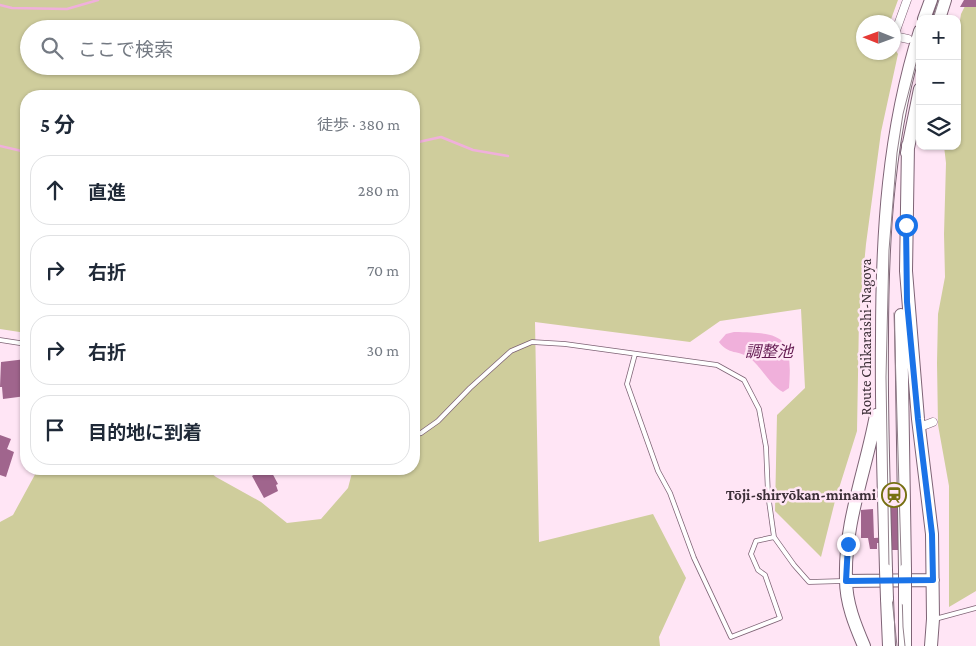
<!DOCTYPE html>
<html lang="ja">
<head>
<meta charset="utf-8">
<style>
	body { margin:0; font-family:"Crimson Pro","Noto Sans JP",serif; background:#f2f2f3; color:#1f2937 }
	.controls { position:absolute; right:15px; top:15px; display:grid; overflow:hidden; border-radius:10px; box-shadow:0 1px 4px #0004 }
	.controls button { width:45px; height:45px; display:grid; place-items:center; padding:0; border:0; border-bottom:1px solid #e0e1e3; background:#fff; color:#1f2937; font:25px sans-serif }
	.compass { position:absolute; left:856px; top:15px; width:45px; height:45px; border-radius:50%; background:#fff; box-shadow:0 1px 4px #0004; rotate:271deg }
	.stop { position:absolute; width:15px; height:15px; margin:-11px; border:4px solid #1a73e8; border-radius:50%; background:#fff }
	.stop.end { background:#1a73e8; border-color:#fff; box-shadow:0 1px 5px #0008 }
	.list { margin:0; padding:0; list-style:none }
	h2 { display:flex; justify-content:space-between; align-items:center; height:65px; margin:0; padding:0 20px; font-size:21px }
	h2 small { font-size:16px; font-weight:400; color:#747a83 }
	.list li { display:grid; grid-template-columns:32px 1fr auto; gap:15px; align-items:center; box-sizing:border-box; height:70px; margin:0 10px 10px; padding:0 10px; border:1px solid #e0e1e3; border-radius:20px }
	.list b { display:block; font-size:19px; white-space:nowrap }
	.list em { font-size:16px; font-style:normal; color:#747a83 }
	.icon { flex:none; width:28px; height:28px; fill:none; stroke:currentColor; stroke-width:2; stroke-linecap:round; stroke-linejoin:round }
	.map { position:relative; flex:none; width:976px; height:646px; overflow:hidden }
	.search { position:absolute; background:#fff; box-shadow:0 1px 4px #0004; left:20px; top:20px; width:400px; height:55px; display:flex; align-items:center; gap:12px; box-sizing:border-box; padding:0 18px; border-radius:28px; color:#747a83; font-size:19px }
	.panel { position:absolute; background:#fff; box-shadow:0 1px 4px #0004; left:20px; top:90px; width:400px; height:385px; border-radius:20px }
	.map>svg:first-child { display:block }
</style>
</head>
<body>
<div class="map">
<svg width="976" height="646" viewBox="0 0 976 646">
	<rect width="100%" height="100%" fill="#ffe5f5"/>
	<path fill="#cfcd9c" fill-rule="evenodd" d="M 0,0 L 898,0 L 890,22 L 864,22 L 864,52 L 894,52 L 894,48 L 898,54 L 881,132 L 866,244 L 859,318 L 857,431 L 835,501 L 821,557 L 775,511 L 777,415 L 805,388 L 801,309 L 720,321 L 690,342 L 535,322 L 539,542 L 653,514 L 686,578 L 659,637 L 660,646 L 0,646 L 0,522 L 13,515 L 38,469 L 206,469 L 216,477 L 261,502 L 287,523 L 321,519 L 348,488 L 353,469 L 414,469 L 414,96 L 26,96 L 26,333 L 0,329 ZM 29,29 L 411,29 L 411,66 L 29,66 Z
		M 968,0 L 976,0 L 976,591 L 949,607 L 949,486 L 938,425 L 937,363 L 938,314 L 945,277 L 944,234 L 946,163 L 944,146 L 957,146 L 957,41 L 961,14 Z"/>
	<path fill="#f0b0db" d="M 734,332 C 783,333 793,335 789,388 L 783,392 C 770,385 762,368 750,358 C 739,350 728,355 719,342 L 726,334 Z"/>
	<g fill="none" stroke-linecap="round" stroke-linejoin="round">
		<path stroke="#f0b0db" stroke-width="2.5" d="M 0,5 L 12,8 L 67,9 L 98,0
			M 414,143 L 441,137 L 473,150 L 508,156
			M 0,146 L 26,152"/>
	</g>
	<path fill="#a0658d" d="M 964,0 L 976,0 L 976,7 L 960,7 Z
		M 26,359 L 26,396 L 3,399 L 2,387 L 0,387 L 1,362 Z
		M 0,435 L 11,439 L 7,449 L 14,452 L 6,477 L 0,475 Z
		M 253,469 L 270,469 L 278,484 L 276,485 L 278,491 L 264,498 L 252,476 L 255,474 Z
		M 889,498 L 899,498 L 900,550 L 891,550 L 890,543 L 877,543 L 877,549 L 870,549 L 868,538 L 861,538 L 861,510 L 873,509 L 874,538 L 891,537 Z"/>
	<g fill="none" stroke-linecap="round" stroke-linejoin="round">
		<defs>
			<path id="service" d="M 0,340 L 26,344
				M 635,354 L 627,384 L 658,471 L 670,493 L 694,558 L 731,637 L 780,618 L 765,575 L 758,570 L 751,554 L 756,541 L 774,537
				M 414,435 L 421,433 L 438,421 L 470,388 L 511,351 L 532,342 L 565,344 L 717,365 L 744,380 L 759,409 L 766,447 L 768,494 L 774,537 L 794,565 L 809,582 L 843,581
				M 935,619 L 976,608"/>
			<path id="minor" d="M 907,0 L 894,36 L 908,39
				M 920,427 L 933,422"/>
			<path id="primary" d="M 924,19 L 931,0
				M 939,19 L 945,0
				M 908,145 L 906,271 L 918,419 L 932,534 L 933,619 L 931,646
				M 907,153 L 920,89
				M 901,315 L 905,570
				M 886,570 C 884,493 881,416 882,339 C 882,234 888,132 920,31
				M 846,581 L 933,580
				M 887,599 L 889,646
				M 864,646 C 855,625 846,603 846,580 C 844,523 866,470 876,415
				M 905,646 L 905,599"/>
		</defs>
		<use href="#service" stroke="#7e6375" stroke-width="5.5"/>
		<use href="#minor" stroke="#7e6375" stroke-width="9"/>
		<use href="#primary" stroke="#7e6375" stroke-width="14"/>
		<use href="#service" stroke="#fff" stroke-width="4"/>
		<use href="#minor" stroke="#fff" stroke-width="8"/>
		<use href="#primary" stroke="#fff" stroke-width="12"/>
		<path stroke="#917f8a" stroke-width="1" d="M 933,19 L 939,0
			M 894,313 L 903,627 L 905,646
			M 897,646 L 889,569 L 886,377 L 889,250 L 897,153 L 903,114 L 920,48"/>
		<defs>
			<path id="primary-bridge" d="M 886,570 L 887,599
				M 905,570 L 905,599"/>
		</defs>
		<use href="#primary-bridge" stroke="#7e6375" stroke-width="14" stroke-linecap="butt"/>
		<use href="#primary-bridge" stroke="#fff" stroke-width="12"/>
	</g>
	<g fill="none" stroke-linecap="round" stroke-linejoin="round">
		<path stroke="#1a73e8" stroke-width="6" d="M 848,544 L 846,581 L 933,580 L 932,534 L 918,419 L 907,302 L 906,225"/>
	</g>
	<defs>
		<symbol id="station-ring" viewBox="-11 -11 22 22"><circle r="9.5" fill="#ffe5f5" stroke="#767011" stroke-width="1.5"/><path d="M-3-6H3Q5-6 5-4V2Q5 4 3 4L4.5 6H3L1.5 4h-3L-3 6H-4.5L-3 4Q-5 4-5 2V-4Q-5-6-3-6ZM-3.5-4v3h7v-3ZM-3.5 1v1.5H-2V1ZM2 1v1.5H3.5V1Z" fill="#767011"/></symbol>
	</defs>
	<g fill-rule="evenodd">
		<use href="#station-ring" x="880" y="481" width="28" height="28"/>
	</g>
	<g text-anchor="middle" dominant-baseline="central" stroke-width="5" stroke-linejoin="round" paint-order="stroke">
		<g font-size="15" fill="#3c2f37" stroke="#ffe5f5">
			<text transform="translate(866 337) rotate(-90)">Route Chikaraishi-Nagoya</text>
		</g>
		<g font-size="15" font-weight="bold" fill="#3c2f37" stroke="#ffe5f5" text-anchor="end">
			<text x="876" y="495">Tōji-shiryōkan-minami</text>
		</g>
		<g font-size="16" font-style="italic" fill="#641b52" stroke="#ffe5f5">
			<text x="769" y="351">調整池</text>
		</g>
	</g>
</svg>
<div class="controls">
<button>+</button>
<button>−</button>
<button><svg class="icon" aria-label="layers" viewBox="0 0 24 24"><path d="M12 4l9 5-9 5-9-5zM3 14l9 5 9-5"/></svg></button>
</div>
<svg class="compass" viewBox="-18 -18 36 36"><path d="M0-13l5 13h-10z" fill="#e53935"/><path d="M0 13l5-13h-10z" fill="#747a83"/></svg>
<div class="stop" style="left:906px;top:225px"></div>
<div class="stop end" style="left:848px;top:544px"></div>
<div class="search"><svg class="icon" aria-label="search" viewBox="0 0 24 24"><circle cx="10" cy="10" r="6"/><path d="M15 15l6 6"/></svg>ここで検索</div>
<section class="panel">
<h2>5 分<small>徒歩 · 380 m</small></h2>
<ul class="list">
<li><svg class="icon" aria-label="ahead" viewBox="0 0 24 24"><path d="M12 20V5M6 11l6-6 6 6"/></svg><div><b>直進</b></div><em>280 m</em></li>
<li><svg class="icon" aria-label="right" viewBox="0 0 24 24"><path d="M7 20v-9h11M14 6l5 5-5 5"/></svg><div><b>右折</b></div><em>70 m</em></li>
<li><svg class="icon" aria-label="right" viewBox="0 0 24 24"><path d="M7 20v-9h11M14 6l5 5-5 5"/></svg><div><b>右折</b></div><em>30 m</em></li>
<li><svg class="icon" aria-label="arrive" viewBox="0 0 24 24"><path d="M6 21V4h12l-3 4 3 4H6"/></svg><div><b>目的地に到着</b></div></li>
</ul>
</section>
</div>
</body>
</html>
